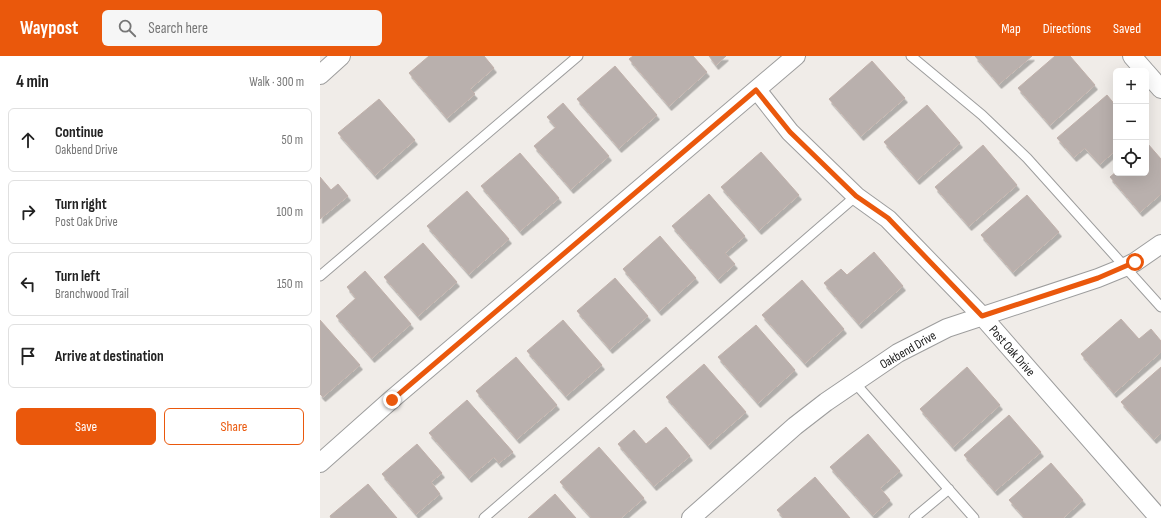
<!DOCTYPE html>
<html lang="en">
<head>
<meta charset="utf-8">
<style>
	body { margin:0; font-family:"Sofia Sans Condensed",sans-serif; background:#f6f6f6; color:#222 }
	.controls { position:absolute; right:12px; top:12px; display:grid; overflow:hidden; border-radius:6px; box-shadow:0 4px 16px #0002 }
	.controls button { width:36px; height:36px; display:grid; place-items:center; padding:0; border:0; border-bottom:1px solid #e0e0e0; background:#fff; color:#222; font:20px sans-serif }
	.stop { position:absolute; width:12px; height:12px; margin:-9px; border:3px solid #ea580c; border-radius:50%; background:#fff }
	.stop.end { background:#ea580c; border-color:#fff; box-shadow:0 1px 4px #0008 }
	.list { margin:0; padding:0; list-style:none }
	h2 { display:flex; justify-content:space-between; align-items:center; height:52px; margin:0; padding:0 16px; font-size:17px }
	h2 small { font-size:13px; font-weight:400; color:#767676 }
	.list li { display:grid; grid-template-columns:26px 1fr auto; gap:12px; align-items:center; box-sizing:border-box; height:64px; margin:0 8px 8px; padding:0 8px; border:1px solid #e0e0e0; border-radius:6px }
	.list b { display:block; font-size:15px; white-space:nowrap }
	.list p { margin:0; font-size:13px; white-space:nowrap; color:#767676 }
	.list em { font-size:13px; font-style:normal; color:#767676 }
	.actions { display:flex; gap:8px; padding:12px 16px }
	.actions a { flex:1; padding:9px 0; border:1px solid #ea580c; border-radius:6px; text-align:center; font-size:14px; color:#ea580c }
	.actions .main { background:#ea580c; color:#fff }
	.icon { flex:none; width:22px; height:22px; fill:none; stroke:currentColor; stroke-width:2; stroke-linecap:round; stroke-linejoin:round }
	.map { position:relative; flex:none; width:841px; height:462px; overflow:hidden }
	header { display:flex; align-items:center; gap:24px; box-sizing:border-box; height:56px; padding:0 20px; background:#ea580c; color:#fff }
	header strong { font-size:19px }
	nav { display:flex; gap:22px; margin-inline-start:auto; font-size:14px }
	.search { width:280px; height:36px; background:#f6f6f6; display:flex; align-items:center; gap:10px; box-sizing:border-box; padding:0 14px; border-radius:6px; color:#767676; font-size:15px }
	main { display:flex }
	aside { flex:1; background:#fff }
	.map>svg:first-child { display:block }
</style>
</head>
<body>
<header>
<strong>Waypost</strong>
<div class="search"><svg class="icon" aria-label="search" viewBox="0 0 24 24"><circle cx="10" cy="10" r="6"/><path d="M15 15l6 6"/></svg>Search here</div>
<nav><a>Map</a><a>Directions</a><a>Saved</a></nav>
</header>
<main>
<aside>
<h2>4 min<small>Walk · 300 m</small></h2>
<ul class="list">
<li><svg class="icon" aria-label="ahead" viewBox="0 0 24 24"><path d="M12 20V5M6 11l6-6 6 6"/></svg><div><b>Continue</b><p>Oakbend Drive</p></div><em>50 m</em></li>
<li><svg class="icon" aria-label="right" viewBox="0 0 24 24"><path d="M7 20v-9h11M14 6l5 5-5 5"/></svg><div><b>Turn right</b><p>Post Oak Drive</p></div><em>100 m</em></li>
<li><svg class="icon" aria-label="left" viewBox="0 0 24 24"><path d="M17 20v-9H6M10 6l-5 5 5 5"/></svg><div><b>Turn left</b><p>Branchwood Trail</p></div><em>150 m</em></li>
<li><svg class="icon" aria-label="arrive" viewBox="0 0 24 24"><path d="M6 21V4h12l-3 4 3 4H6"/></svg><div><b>Arrive at destination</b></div></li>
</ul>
<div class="actions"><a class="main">Save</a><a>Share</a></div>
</aside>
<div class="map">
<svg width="841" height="462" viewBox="0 0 841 462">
	<defs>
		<filter id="shadow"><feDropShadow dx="2.5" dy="4.5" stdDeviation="0" flood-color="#0004"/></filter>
	</defs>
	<rect width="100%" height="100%" fill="#f0ece8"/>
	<path fill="#b9b0ad" stroke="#c1b1ab" filter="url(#shadow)" d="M 109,0 L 164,0 L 174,12 L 150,33 L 155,38 L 127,62 L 89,17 Z
		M 313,0 L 373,0 L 387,16 L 349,50 L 309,3 Z
		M 389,0 L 406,0 L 396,9 Z
		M 655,0 L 712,0 L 679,28 Z
		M 735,0 L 750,0 L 775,29 L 730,69 L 698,32 Z
		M 552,5 L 585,42 L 541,80 L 509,43 Z
		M 295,10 L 337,59 L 299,92 L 257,43 Z
		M 787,39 L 796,50 L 796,94 L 780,108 L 765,92 L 754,101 L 737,82 Z
		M 59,43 L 95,84 L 55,119 L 18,77 Z
		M 243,47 L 289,100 L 251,133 L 214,90 L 236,71 L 227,61 Z
		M 607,49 L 640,87 L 597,124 L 564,86 Z
		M 828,88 L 841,103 L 841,138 L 820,156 L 790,121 L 796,116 L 826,117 L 826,90 Z
		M 663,89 L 697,129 L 649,170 L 615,131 Z
		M 441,96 L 479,139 L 439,174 L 401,131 Z
		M 200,97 L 239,142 L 200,175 L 161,130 Z
		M 0,121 L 11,134 L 18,128 L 28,140 L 0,163 Z
		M 147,135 L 189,183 L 149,218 L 107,170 Z
		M 389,138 L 425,180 L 405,197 L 415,208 L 398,223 L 352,170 Z
		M 707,139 L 739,176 L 693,216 L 661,179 Z
		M 340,180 L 376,222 L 339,255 L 303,213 Z
		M 103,187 L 137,226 L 98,260 L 64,221 Z
		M 554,196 L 583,230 L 539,268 L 504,227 L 521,213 L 527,219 Z
		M 45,215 L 91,268 L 52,302 L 16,260 L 36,242 L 27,231 Z
		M 295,222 L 328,260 L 290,293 L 257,255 Z
		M 482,224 L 524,273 L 485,307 L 442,259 Z
		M 801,263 L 819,283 L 831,273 L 841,285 L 841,296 L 794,337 L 761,298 Z
		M 0,264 L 40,309 L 3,341 L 0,338 Z
		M 243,264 L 282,309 L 246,340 L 207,295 Z
		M 436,269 L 475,314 L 438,347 L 398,301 Z
		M 196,301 L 237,349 L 197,383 L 156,335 Z
		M 384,308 L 426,356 L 388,389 L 346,341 Z
		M 647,311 L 680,349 L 633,391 L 600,353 Z
		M 841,311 L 841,377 L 834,383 L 801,346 Z
		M 147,344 L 193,396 L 179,407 L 174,401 L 149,422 L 109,377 Z
		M 689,359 L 721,396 L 675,435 L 644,399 Z
		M 346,371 L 370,400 L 334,430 L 298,388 L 314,374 L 326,388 Z
		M 548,378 L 580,415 L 560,432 L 570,444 L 553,459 L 510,411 Z
		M 97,388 L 122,417 L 111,426 L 120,438 L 96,458 L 62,418 Z
		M 279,391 L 324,442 L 301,462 L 272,462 L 240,426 Z
		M 731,407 L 763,444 L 743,462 L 705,462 L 689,444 Z
		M 495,421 L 530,462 L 464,462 L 457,454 Z
		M 48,428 L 77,462 L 11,462 L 10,460 Z
		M 235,438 L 256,462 L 208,462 Z"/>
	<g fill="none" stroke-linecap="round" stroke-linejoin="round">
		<defs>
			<path id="service" d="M 591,0 L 662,59 L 707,102 L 841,251
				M 0,220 L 258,0
				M 535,327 L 654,462
				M 164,462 L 536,140
				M 594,462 L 629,433"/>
			<path id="minor" d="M 812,0 L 825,15
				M 826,16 L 841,33
				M 0,19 L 21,0
				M 437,34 L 470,76 L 536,140 L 568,163 L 662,260 L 839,462
				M 0,407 L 71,344 L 476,0
				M 371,462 L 475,370 L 506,346 L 578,297 L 627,272 L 778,222 L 805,211 L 815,206 L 841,188"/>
		</defs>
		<use href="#service" stroke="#9d9d9d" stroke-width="11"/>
		<use href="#minor" stroke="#9d9d9d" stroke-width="20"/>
		<use href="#service" stroke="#fff" stroke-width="9"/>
		<use href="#minor" stroke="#fff" stroke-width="18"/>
	</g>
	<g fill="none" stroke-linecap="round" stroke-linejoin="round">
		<path stroke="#ea580c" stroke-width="5" d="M 72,344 L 436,34 L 470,76 L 536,140 L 568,162 L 662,260 L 778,222 L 815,206"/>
	</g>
	<g text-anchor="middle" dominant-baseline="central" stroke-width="3.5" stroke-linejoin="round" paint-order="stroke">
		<g font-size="13" fill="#202020" stroke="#fff">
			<text transform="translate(588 294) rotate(-30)">Oakbend Drive</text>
			<text transform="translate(692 295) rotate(49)">Post Oak Drive</text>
		</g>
	</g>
</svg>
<div class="controls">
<button>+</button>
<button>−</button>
<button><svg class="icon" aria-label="locate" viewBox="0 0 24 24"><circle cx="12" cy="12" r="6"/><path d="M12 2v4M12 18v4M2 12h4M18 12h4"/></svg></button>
</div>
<div class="stop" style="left:815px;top:206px"></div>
<div class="stop end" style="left:72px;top:344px"></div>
</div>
</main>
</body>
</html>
